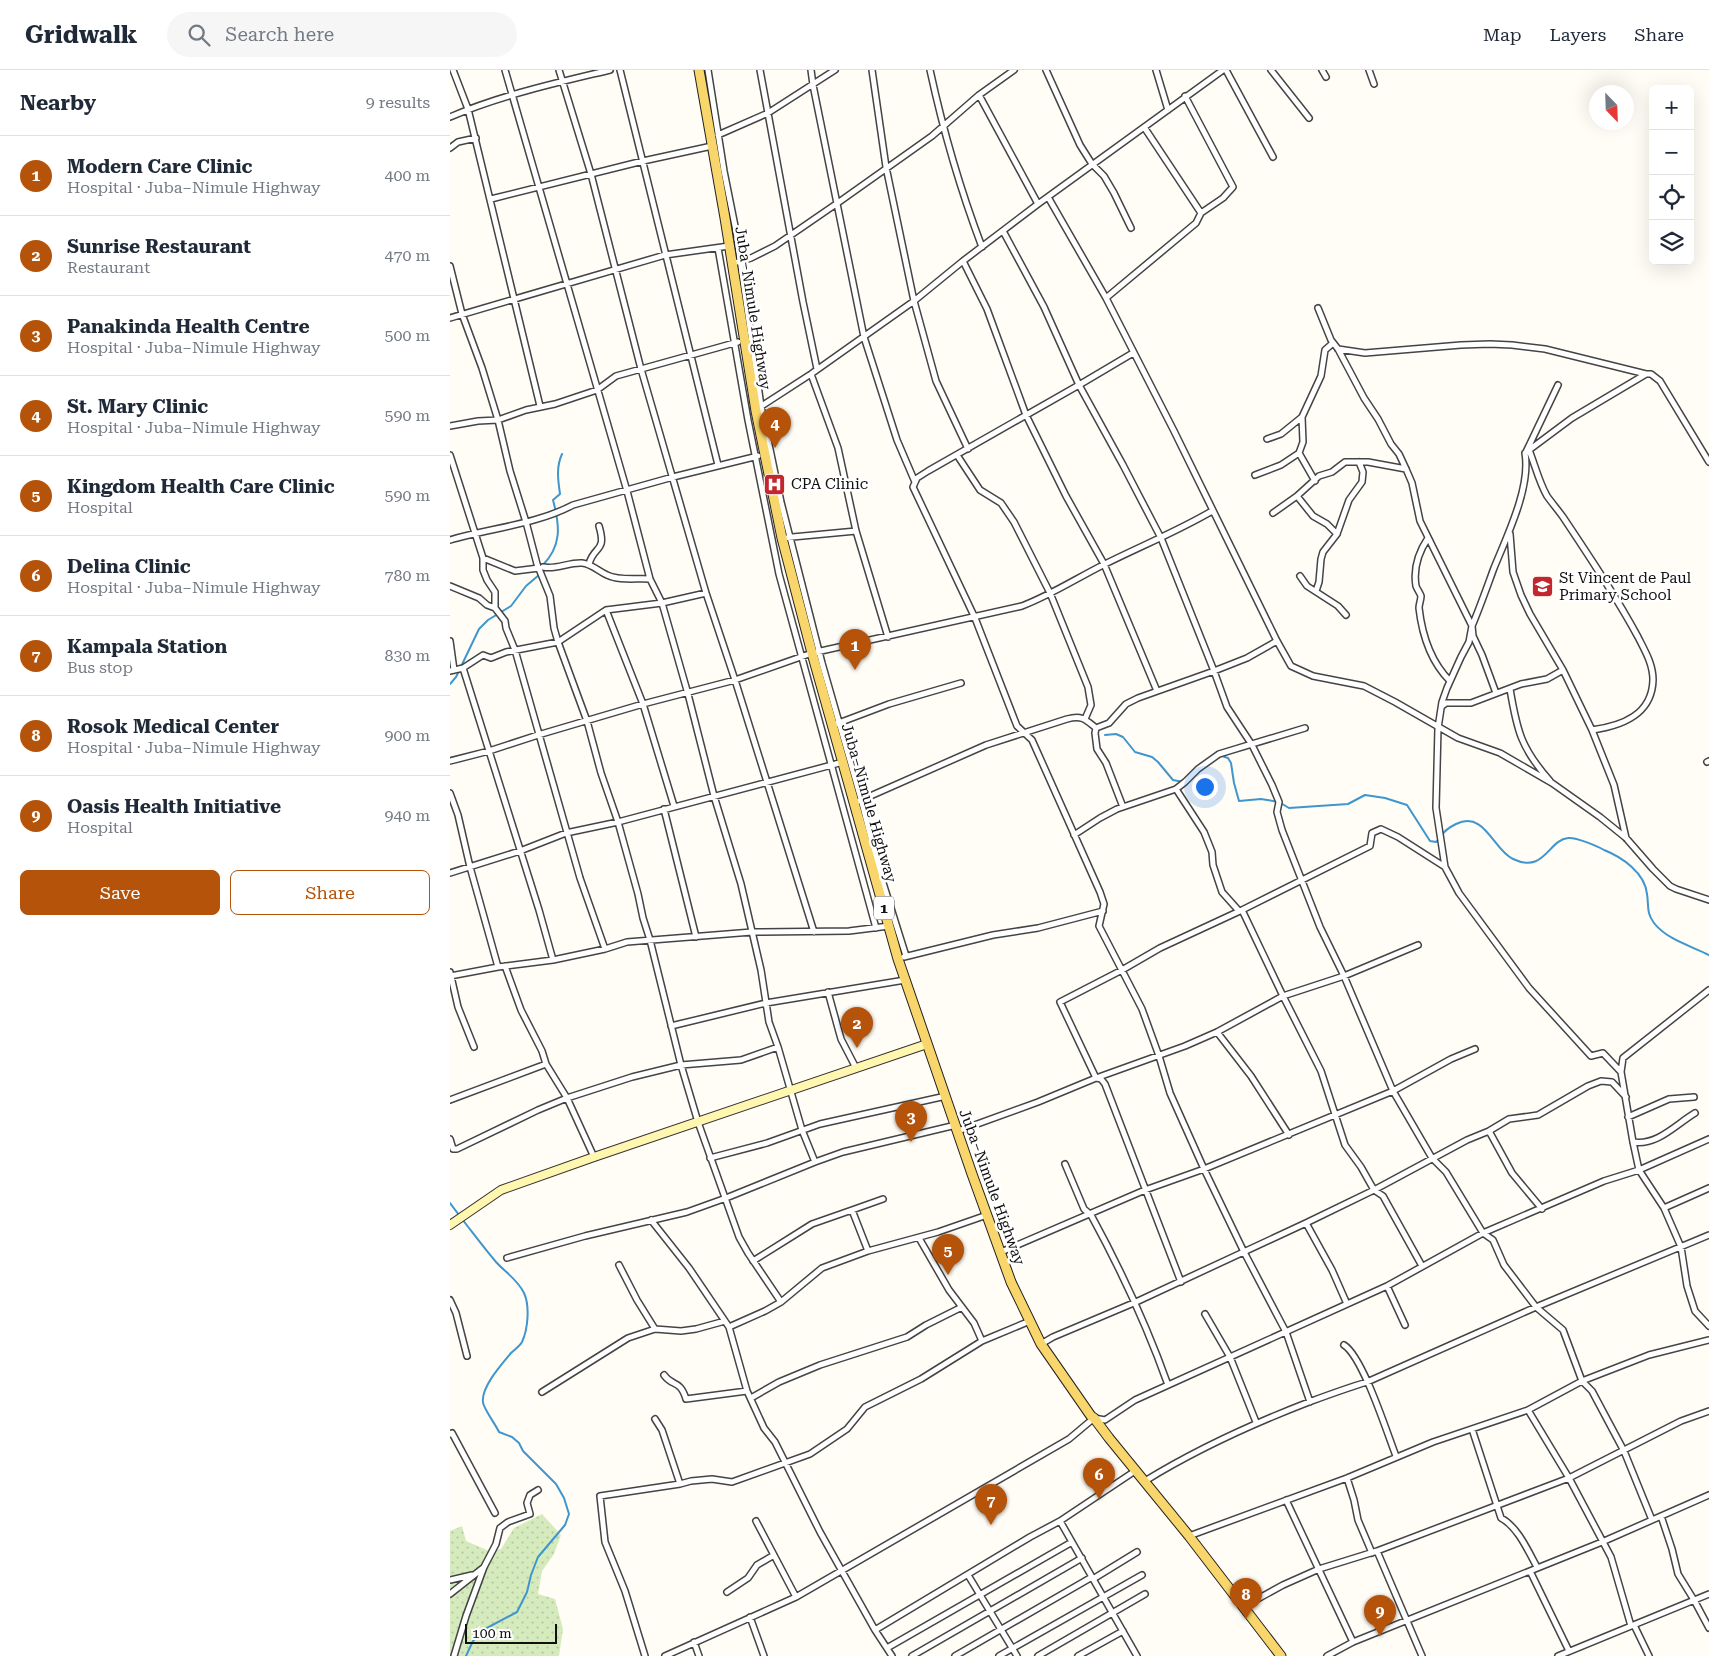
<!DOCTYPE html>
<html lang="en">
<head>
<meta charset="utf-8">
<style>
	body { margin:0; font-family:"Roboto Serif",serif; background:#f6f6f7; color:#1f2937 }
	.controls { position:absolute; right:15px; top:15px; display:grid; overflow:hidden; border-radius:8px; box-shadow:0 5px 20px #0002 }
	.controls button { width:45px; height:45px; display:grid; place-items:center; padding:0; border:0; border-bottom:1px solid #e0e1e3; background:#fff; color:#1f2937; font:25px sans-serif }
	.compass { position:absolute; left:1139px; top:15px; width:45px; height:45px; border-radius:50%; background:#fff; box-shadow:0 5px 20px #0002; rotate:157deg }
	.scale { position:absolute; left:15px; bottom:12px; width:92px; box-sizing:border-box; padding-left:5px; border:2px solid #111; border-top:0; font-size:14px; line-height:18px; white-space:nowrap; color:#111; -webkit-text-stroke:4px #fff; paint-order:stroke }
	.you { position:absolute; left:754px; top:716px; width:18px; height:18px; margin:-12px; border:4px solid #fff; border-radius:50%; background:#1a73e8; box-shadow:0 0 0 8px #1a73e833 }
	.badge { display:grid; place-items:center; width:32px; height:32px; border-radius:50%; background:#b45309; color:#fff; font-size:16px; font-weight:700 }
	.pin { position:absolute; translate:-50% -41px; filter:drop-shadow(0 1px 2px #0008) }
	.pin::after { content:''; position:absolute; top:26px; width:18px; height:15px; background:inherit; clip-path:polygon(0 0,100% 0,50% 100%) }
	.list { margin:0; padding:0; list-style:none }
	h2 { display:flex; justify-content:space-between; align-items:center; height:65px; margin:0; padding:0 20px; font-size:21px }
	h2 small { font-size:16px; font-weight:400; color:#747a83 }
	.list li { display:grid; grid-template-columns:32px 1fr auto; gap:15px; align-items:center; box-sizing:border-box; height:80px; padding:0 20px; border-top:1px solid #e0e1e3 }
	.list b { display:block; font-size:19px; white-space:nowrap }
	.list p { margin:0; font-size:16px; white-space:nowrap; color:#747a83 }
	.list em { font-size:16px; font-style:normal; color:#747a83 }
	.actions { display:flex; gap:10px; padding:15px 20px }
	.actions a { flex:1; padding:11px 0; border:1px solid #b45309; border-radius:8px; text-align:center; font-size:18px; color:#b45309 }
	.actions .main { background:#b45309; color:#fff }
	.icon { flex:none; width:28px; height:28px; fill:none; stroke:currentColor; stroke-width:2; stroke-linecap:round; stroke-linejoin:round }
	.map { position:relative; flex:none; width:1259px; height:1586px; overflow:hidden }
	header { display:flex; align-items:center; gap:30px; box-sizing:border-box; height:70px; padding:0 25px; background:#fff; border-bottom:1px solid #e0e1e3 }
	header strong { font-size:24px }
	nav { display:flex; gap:28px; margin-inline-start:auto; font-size:18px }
	.search { width:350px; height:45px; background:#f6f6f7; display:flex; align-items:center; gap:12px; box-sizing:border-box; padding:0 18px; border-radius:28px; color:#747a83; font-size:19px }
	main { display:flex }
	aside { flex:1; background:#fff }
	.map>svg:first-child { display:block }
</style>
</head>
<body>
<header>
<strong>Gridwalk</strong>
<div class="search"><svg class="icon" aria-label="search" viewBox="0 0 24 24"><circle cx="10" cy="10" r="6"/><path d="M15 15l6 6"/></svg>Search here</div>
<nav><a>Map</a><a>Layers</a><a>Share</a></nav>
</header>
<main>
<aside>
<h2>Nearby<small>9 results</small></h2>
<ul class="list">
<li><span class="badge">1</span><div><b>Modern Care Clinic</b><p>Hospital · Juba–Nimule Highway</p></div><em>400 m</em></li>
<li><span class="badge">2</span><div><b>Sunrise Restaurant</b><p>Restaurant</p></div><em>470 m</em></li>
<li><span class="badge">3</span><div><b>Panakinda Health Centre</b><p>Hospital · Juba–Nimule Highway</p></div><em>500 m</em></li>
<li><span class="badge">4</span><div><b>St. Mary Clinic</b><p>Hospital · Juba–Nimule Highway</p></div><em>590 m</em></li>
<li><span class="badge">5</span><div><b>Kingdom Health Care Clinic</b><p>Hospital</p></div><em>590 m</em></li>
<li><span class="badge">6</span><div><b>Delina Clinic</b><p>Hospital · Juba–Nimule Highway</p></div><em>780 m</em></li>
<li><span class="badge">7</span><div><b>Kampala Station</b><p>Bus stop</p></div><em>830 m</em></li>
<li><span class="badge">8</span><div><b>Rosok Medical Center</b><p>Hospital · Juba–Nimule Highway</p></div><em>900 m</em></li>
<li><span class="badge">9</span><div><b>Oasis Health Initiative</b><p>Hospital</p></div><em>940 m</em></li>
</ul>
<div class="actions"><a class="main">Save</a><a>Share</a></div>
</aside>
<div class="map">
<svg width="1259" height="1586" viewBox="0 0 1259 1586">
	<defs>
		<pattern id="grass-dots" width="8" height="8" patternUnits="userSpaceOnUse" patternTransform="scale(1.25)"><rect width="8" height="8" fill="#d5ebbd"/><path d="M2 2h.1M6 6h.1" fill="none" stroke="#b6c8a1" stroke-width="1.8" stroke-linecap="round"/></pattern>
	</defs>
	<rect width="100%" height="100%" fill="#fffdf5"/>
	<path fill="url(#grass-dots)" d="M 92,1444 L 111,1465 L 104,1484 L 92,1501 L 88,1524 L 105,1529 L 113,1559 L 109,1586 L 0,1586 L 0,1461 L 12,1456 L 16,1471 L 39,1481 L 51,1479 L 64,1458 Z"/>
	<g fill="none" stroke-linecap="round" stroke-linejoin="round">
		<path stroke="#3f96cf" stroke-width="2" d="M 92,496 C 112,476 110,456 103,430 L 110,424 C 108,410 106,397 112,384
			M 0,614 L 6,607 L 29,559 L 38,550 L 61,536 L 76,516 L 89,505
			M 655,665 L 666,664 L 673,667 L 685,682 L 702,687 L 708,692 L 723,710 L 733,712
			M 765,689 L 772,686 L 778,688 L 781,693 L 784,713 L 789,731 L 811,729 L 829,732 L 839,738 L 898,734 L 915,725 L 935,728 L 957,735 L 980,771 L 986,772 L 989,769
			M 745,705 L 757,695
			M 992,765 C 995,760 1000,757 1006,754 C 1035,740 1043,780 1063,789 C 1095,804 1098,770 1118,768 C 1126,767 1147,776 1154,780 C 1172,787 1195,803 1197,824 C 1199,836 1196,842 1204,853 C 1216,869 1241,876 1259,885
			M 0,1133 L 9,1145
			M 12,1149 C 23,1163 34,1178 46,1192 C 55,1202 68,1210 74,1223 C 80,1236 78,1259 72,1272 C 70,1276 65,1279 61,1283 C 52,1294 31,1317 33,1332 C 33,1338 46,1355 49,1362 L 62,1367 L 69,1373 L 73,1381 L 106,1414 L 114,1428 L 119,1444 L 115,1455 L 88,1487 L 81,1505 L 77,1522 L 67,1542 L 35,1559 L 23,1571 L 16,1586"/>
		<defs>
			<path id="street" d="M 3,0 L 18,39 L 90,336
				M 55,0 L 177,421 L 200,509 L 212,533 L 238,624 L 264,726 L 291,814 L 311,900 L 319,952 L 328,977 L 352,1060 L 365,1092
				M 109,0 L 141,104 L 191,299 L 256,523 L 285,610 L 364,862
				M 170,0 L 268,395
				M 258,0 L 274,101 L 286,161 L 311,336 L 331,432 L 372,593 L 411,729 L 429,800 L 456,886
				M 310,0 L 353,232 L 367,299
				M 361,0 L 363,15 L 414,267 L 447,370 L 465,412
				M 422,0 L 436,97 L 464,231 L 486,311 L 518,379
				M 480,0 C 493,60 510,119 532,177
				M 596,0 L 630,75 L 642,94 L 654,106 L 664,123 L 681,158
				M 706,0 L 718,40
				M 776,0 L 823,87
				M 821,0 L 859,48
				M 872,0 L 876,7
				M 919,0 L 924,14
				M 529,25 L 588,134
				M 735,26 L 783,117 L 773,128 L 751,143
				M 0,47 C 51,25 106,13 160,0
				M 268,65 L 318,43 L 385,0
				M 0,78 L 8,72 L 26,68
				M 598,127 L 656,228 L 724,361 L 827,571 L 841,596 L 863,606 L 914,616 L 945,632 L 1008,668 L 1050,683 L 1102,713 L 1150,747 L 1176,768 L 1203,799 L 1220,816 L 1226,819 L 1259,830
				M 41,129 L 193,91 L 262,76
				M 553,161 L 594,237 L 629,315 L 673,395 L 711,468 L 764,601 L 777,637 L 802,675 L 822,715 L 829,732 L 827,742 L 832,760 L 870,857 L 894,906 L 943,1021 L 982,1088 L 996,1102 L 1033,1163 L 1043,1170 L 1054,1195 L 1086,1237 L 1113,1260 L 1132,1311 L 1142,1321 L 1174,1381 L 1202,1450
				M 268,178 L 298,350 L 329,504 L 426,858
				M 513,191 L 537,239 L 576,345 L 616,426 L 654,494 L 707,621
				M 288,192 L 301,188 L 325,176 L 389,132 L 482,66 L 529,25 L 564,0
				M 0,196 L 12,244 L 32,298 L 48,350 L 60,401 L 76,452 L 87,494 L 100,526 L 104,558 L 108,572 L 137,651 L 151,703 L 168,752 L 188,824 L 193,848 L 200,870 L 231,995 L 248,1052 L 289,1167 L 298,1183 L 331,1232
				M 656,228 L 746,153 L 751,143 L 694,57
				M 868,238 L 881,270 L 888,279 L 914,328 L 928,349 L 941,374 L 949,384 L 956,399 L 962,413 L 970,451 L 1022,556 L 1023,566 L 1032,585 L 1046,623
				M 0,248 L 215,185 L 279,176
				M 888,279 L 915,283 L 1011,275 L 1040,274 L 1062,275 L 1095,279 L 1196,304
				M 683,283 L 629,315 L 478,401 L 467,408 L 463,417 L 525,548 L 567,656 L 582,670 L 650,822 L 654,834 L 649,856 L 692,939 L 709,986 L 720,1023 L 754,1099 L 794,1182 L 836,1262 L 860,1332
				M 361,304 L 388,378 L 406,461 L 438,567
				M 310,337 L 361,304 L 464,231 L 513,191 L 588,134 L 773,0
				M 0,356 L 28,351 L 48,350 L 76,340 L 105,334 L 147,320 L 166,306 L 288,272
				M 817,369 L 831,364 L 852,347 L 871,306 L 875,280 L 883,273
				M 1079,380 C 1085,395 1089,412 1097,426 C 1102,433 1108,440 1113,447 C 1139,486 1166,526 1188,567 C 1195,581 1203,594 1203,610 C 1202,645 1172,656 1142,660
				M 1076,382 L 1108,315
				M 849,383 L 865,411
				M 0,385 L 33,488 L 33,500 L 37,510 L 45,522 L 45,538 L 55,551 L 56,558 L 65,580 L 130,808 L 155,879
				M 507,385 L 530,420 L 551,433 L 564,452 L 600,523 L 638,617 L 641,635 L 635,649
				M 805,405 L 831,395 L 849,383 L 853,372 L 852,347
				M 847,426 L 863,446 L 877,454 L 887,464
				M 823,443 L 847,426 L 869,406 L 882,402 L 895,392 L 918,392 L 956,399
				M 1060,464 L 1063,502 L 1071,525 L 1080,544 L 1113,600 L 1142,660 L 1164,715 L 1176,768
				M 332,468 L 406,461
				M 978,468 C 968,483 963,498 966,516 C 967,519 970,523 971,526 C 971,530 969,534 969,538 C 972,564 981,592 1000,611
				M 0,470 C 40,458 85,455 123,435 L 223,407 L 308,386
				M 33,488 L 65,501 L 89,498
				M 139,494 C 144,475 157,483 149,456
				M 93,497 C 106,500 119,492 132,493 C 142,494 148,501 157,505 C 169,511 186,508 200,509
				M 850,506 L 857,516 L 888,536 L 896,545
				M 0,516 L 29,528 L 37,535 L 45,538
				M 866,521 L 869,512 L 871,489 L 873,482 L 887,464 L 899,430 L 912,412 L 913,402 L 909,392
				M 156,540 L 193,634 L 224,736
				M 0,571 L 4,600
				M 13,598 L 89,840 L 103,890
				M 0,601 L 13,598 L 33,585 L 41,588 L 56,582 L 108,572 L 156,540 L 212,533 L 256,523
				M 1060,619 C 1067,661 1071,678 1100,711
				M 992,636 L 996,633 L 1021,633 L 1071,614 L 1097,609 L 1113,600
				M 386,654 L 439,634 L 511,613
				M 0,691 L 39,681 L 88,665 L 193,634 L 285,610 L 362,583 L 572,536 C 601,525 627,508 655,494 C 691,476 728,461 762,441
				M 1257,692 L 1259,691
				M 726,719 L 754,762 L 762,782 L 763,795 L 772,822 L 789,841
				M 0,723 L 8,745 L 20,797 L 48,897
				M 409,731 L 536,675 L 617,649 C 632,645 635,649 646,658
				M 673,737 L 656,693 L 647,679 L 645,663 L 646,658 L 659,653 L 676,634 L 688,628 L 764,601 L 797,588 L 827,571
				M 214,739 L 246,867
				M 624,765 L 650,748 L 667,739 L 726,719 L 735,712 L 748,699 L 769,684 L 855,658
				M 995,797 L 986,738 L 988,658 L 992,632 L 997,618 L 1011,587 L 1019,572 L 1022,556 C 1030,537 1037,517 1044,498 C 1057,466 1081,417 1075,383 L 1122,348 L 1196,304 L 1201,304 L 1210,311 L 1259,392
				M 0,803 L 70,781 L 116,763 L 168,752 L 393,692
				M 792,840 L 833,926 L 871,1001 L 895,1075 L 911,1097 L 924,1120 L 933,1126 L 972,1196
				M 454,887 L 543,865 L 588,858 L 653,841
				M 55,896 L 71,940 L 92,981 L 96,994 L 117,1028 L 144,1087
				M 0,902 L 8,937 L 24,977
				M 0,906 L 48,897 L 103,890 L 155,879 L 177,872 L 302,862 L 399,861 L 439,856
				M 1259,920 L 1173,988 L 1171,1002 L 1183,1072 L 1189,1100 L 1214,1138 L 1231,1177 L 1237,1216 L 1245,1241 L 1259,1256
				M 378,922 L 391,969 L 406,998
				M 221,956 L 316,933 L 455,910
				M 767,962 L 801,1006 L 839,1065
				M 0,1030 L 96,994
				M 1178,1047 L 1219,1029 L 1244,1027
				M 508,1061 L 588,1032 L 646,1008 L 735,976 L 767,962 L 833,926 L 894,906 L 968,875
				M 1039,1061 L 1062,1103 L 1092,1139
				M 0,1069 L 3,1079 L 7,1079 L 88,1040 L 117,1028 L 182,1007 L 231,995 L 291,990 L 328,977
				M 1183,1072 C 1207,1076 1225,1055 1245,1043
				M 260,1088 L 317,1073 L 370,1054 L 496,1026
				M 615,1094 L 634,1139 L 641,1145 C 671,1200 697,1256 718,1315
				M 1214,1138 L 1259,1118
				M 402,1140 L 433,1129
				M 201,1150 L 239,1198 L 279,1257 L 297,1321 L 314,1358 L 325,1372 L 370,1462 L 425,1560 L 442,1586
				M 856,1153 L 882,1200 L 897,1234
				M 469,1168 L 499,1220 L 524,1253 L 532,1271 L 580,1251
				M 551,1182 L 695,1120 L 754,1099 L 943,1021 L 1001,989 L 1025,979
				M 57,1188 L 135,1166 L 237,1142 L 276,1128 L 365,1092 L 393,1082 L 506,1055
				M 303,1191 L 362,1154 L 402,1140 L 418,1181
				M 169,1195 L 187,1230 L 205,1259
				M 731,1212 L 655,1014 L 651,1009 L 646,1008 L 610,932 L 672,900 L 710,878 L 792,840 L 920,776 L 922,763 L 931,759 L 948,767 L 995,797 L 1009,823 L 1079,918 L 1141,986 L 1153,983 L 1171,1002
				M 937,1216 L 955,1255
				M 0,1230 L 6,1243 L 17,1286
				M 755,1244 L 780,1287 L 806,1352
				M 279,1257 L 315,1241 L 331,1232 L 372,1198 L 418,1181 L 488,1162 L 537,1145
				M 591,1274 L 603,1267 L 686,1232 L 856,1153 L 924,1120 L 1017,1070 L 1039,1061 L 1059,1049 L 1088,1045 L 1138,1016 L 1151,1011 L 1162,1012 L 1176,1027
				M 894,1275 C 913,1287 937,1363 946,1386
				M 214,1305 C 222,1317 230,1309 236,1329 L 297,1321
				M 92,1322 L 178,1268 L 205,1259 L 231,1261 L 246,1259 L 275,1251
				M 301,1328 L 329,1312 L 370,1295 L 457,1267 L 476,1255 L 512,1237
				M 1078,1340 L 1119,1408 L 1161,1487 L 1181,1556
				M 205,1349 L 212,1360 L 230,1414
				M 1022,1359 L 1051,1448 C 1068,1457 1078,1481 1087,1497
				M 0,1364 L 2,1363 L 45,1443
				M 897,1408 L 904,1430 L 908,1450 L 922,1483
				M 695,1411 C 747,1379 802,1354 859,1332 C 878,1325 897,1318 917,1312 L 1086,1237 L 1259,1165
				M 836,1430 L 903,1572
				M 1211,1446 L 1222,1479 L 1228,1504 L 1244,1530 L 1259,1558
				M 306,1451 L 346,1527
				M 610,1451 L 687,1586
				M 739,1466 L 897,1408 L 983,1372 L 1078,1340 L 1132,1311 L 1199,1285 L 1259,1270
				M 927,1481 L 972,1586
				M 1080,1501 L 1119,1581
				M 518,1505 L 567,1586
				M 643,1509 L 687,1482
				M 0,1510 L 22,1505
				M 277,1522 L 298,1508 L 307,1495 L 324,1485
				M 0,1524 L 33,1498
				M 793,1537 L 833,1515 L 869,1499 L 927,1481 L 1119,1408 L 1231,1351 L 1259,1341
				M 300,1547 L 314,1586
				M 1184,1555 L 1199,1586
				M 425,1560 L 580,1467 L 610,1451 L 685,1401
				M 244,1572 L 249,1586
				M 437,1578 L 622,1472
				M 4,1586 L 16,1546 L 34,1497 L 46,1474 L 50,1458 L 58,1452 L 80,1444 L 77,1433 L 80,1425 L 88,1420
				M 195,1586 L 175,1521 L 155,1472 L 150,1426 L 230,1414 L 241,1411 L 262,1409 L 282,1412 L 360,1384 L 397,1359 L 415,1337 L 471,1309 L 532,1271
				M 215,1586 L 346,1527 L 619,1369 L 644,1348 L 655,1350 L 685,1330 L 937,1216 L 1033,1163 L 1154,1111 L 1189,1100 L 1259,1069
				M 462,1586 L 632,1488
				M 505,1586 L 642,1507
				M 549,1586 L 692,1505
				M 588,1586 L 695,1524
				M 628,1586 L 673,1561
				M 877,1586 L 903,1572 L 1152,1472 L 1259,1425
				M 1108,1586 L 1259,1524"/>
			<path id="secondary" d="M 0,1155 L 51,1120 L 144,1087 L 477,974"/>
			<path id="primary" d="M 249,0 L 275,148 L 306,341 L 332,468 L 362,583 L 448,889 L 522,1104 L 561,1212 L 591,1274 L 641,1346 L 644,1348 L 659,1368 L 739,1466 L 831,1586"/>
		</defs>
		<use href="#street" stroke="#444" stroke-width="8"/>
		<use href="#secondary" stroke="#333" stroke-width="10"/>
		<use href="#primary" stroke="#222" stroke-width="11"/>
		<use href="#street" stroke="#fff" stroke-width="5"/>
		<use href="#secondary" stroke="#fff6b0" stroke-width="8"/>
		<use href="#primary" stroke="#f9d66b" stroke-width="9"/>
	</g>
	<defs>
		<symbol id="hospital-square" viewBox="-11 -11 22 22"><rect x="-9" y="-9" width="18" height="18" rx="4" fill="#c4262e" stroke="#fff"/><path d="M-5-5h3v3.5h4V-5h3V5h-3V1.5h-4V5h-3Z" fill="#fff"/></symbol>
		<symbol id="school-square" viewBox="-11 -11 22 22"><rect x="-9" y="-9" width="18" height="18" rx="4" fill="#c4262e" stroke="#fff"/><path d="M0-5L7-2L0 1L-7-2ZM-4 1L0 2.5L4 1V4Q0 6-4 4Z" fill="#fff"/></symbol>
	</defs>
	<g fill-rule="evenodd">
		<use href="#hospital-square" x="312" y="402" width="25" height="25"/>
		<use href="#school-square" x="1080" y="504" width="25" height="25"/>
	</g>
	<g text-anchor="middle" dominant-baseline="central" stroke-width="5" stroke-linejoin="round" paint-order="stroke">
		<rect fill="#fff" stroke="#585858" stroke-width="1" x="424" y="826.5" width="20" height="23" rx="4"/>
		<g font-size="14" font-weight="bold" fill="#111">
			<text x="434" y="838">1</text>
		</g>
		<g font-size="15" fill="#111" stroke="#fff">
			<text transform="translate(303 238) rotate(81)">Juba–Nimule Highway</text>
			<text transform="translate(419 733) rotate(74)">Juba–Nimule Highway</text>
			<text transform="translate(542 1117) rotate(70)">Juba–Nimule Highway</text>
		</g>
		<g font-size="15" fill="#111" stroke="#fff" text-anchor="start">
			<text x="341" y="414">CPA Clinic</text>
			<text x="1109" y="508">St Vincent de Paul<tspan x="1109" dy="17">Primary School</tspan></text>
		</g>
	</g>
</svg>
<div class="controls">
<button>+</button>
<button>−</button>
<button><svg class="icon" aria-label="locate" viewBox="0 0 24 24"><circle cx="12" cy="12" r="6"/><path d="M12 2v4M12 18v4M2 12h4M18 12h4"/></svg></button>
<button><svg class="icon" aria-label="layers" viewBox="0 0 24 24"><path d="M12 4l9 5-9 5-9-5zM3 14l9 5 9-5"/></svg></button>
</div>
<svg class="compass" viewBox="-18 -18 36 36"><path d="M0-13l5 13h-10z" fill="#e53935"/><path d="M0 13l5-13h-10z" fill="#747a83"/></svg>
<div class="scale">100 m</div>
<div class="you"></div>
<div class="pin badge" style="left:405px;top:600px">1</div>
<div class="pin badge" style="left:407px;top:978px">2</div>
<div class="pin badge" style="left:461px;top:1072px">3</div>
<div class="pin badge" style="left:325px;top:378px">4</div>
<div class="pin badge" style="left:498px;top:1205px">5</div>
<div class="pin badge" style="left:649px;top:1429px">6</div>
<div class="pin badge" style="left:541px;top:1455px">7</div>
<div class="pin badge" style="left:796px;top:1549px">8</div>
<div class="pin badge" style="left:930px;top:1566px">9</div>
</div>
</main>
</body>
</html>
